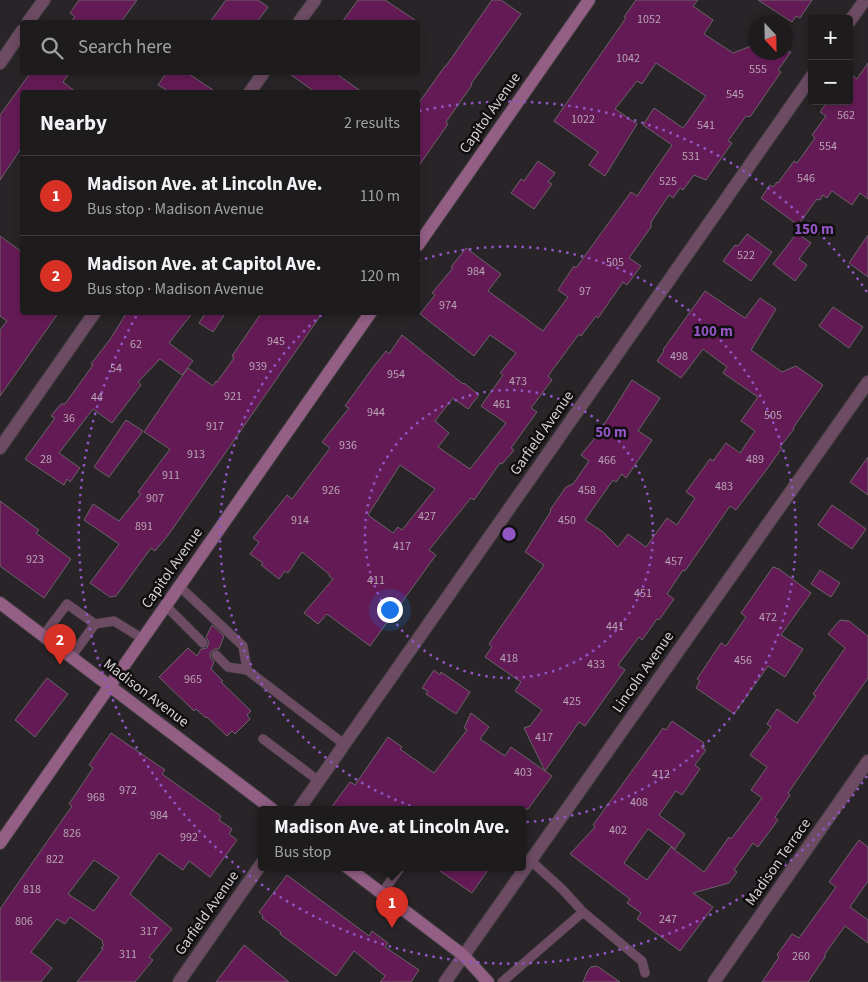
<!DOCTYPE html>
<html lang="en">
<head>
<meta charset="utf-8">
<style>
	body { margin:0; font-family:"Source Sans 3",sans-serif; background:#262426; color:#f1f3f6 }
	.controls { position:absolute; right:15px; top:15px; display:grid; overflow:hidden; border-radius:5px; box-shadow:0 2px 8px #0003 }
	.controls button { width:45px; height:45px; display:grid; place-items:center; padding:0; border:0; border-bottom:1px solid #3c393b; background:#1e1b1d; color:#f1f3f6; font:25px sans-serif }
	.compass { position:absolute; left:748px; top:15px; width:45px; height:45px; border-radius:50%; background:#1e1b1d; box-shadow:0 2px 8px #0003; rotate:158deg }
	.you { position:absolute; left:389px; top:609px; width:18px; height:18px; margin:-12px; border:4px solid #fff; border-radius:50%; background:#1a73e8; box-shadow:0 0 0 8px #1a73e833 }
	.badge { display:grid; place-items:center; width:32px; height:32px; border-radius:50%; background:#d93025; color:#fff; font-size:16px; font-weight:700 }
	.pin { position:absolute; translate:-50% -41px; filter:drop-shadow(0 1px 2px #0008) }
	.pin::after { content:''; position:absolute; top:26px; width:18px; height:15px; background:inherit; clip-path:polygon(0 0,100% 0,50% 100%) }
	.popup { position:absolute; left:258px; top:806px; width:268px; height:65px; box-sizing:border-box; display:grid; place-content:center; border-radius:5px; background:#1e1b1d; filter:drop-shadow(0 1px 4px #0005); font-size:16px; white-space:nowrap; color:#a1a1a4 }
	.popup b { font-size:19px; color:#f1f3f6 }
	.popup::after { content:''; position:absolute; left:50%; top:100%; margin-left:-10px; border:10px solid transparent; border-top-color:#1e1b1d }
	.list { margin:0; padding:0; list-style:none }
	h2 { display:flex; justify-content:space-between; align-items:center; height:65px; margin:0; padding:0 20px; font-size:21px }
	h2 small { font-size:16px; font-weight:400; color:#a1a1a4 }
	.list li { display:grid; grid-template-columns:32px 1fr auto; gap:15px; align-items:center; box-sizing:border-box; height:80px; padding:0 20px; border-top:1px solid #3c393b }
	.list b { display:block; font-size:19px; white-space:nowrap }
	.list p { margin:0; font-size:16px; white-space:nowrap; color:#a1a1a4 }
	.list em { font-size:16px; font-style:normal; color:#a1a1a4 }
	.icon { flex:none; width:28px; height:28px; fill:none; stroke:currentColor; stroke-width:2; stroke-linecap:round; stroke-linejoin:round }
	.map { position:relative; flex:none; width:868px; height:982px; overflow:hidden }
	.search { position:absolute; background:#1e1b1d; box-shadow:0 2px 8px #0003; left:20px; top:20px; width:400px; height:55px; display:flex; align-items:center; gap:12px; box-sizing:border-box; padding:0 18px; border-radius:5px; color:#a1a1a4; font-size:19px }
	.panel { position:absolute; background:#1e1b1d; box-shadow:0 2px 8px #0003; left:20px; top:90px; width:400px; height:225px; border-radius:5px }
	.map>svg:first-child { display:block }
</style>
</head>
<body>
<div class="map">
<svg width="868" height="982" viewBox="0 0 868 982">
	<rect width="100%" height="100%" fill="#282427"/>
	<path fill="#641b55" stroke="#696468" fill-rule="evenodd" d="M 79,0 L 137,0 L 121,22 L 70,22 L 75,17 L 70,13 Z
		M 226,0 L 258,0 L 268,7 L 257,22 L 210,22 Z
		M 358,0 L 385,0 L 418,22 L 342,22 Z
		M 492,0 L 501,0 L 521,14 L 471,84 L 472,85 L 446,122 L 448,124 L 418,167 L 418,104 L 445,66 L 446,66 Z
		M 636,0 L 698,0 L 693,6 L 713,20 L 704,34 L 733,53 L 756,44 L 756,52 L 791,52 L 778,70 L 781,72 L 750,117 L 746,116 L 728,141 L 732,143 L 706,180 L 694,175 L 683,190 L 680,188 L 673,198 L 669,195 L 651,222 L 651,227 L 629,258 L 641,266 L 627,285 L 623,282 L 598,318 L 596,316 L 581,336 L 579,334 L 548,376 L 552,380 L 531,408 L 537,412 L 511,448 L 514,450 L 502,464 L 500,463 L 474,500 L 471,498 L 429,550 L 436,555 L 370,646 L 327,614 L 318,624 L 304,613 L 333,579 L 329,576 L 330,575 L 302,552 L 288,573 L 285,571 L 279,579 L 261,565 L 263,563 L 250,554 L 259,542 L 253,538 L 287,495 L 292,499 L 330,448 L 322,442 L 349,408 L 345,406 L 371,370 L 386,351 L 389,354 L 402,335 L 463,384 L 464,383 L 479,395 L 468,409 L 453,398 L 435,421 L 449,433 L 438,447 L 470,469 L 506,423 L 481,406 L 503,375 L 500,373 L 516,353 L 490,335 L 474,356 L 420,314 L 435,295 L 432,293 L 453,268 L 451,267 L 466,248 L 501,274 L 488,291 L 543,331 L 568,297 L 558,290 L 574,266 L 576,268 L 631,192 L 637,196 L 672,145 L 643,125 L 654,108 L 683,128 L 706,96 L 656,63 L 642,84 L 637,81 L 615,109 L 637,124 L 605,176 L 589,165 L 598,152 L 554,121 L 626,18 L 624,17 ZM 400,465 L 435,489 L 402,530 L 398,527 L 393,533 L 368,515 Z
		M 758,0 L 812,0 L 800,18 L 796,16 L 792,22 Z
		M 868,63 L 868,199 L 860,193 L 852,205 L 832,191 L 827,198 L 823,195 L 820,200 L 817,199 L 798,225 L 761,198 L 770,185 L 773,187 L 777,182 L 778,183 L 794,161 L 797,163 L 815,138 L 812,135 L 826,116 L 820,112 L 828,101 L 849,101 L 849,73 L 857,79 Z
		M 31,72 L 70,72 L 63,82 L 76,92 L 22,92 L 22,147 L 0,180 L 0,115 Z
		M 167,72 L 186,72 L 216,92 L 170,92 L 158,85 Z
		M 287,72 L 334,72 L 362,92 L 315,92 Z
		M 538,161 L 555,173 L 548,182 L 552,184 L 534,209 L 511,193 L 521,179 L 524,181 Z
		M 797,233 L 811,243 L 799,259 L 807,265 L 795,281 L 773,264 Z
		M 747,234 L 772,252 L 751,281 L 723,261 L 735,245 L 738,246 Z
		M 868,235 L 868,277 L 849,263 Z
		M 0,236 L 22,252 L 22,312 L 59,312 L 0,396 L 0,330 L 7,321 L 0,316 Z
		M 705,291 L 745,318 L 760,298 L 776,309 L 751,350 L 782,372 L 796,366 L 823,385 L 793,428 L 794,429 L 780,447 L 782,448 L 767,469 L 736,510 L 730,506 L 685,571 L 683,570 L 667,594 L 674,599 L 659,620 L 657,619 L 642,640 L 639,637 L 618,665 L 625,670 L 585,726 L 579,722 L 545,771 L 552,776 L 528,809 L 330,809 L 350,782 L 355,785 L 388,737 L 402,747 L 400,749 L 434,773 L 467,730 L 464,728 L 471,713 L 489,727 L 480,739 L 505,756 L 511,747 L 545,771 L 524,728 L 530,726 L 542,710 L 515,691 L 521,682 L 485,657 L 492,647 L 489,644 L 544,565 L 525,552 L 551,511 L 550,510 L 566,487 L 573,484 L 589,461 L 581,455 L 598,434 L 632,380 L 660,398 L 638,431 L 652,440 L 626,478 L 622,474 L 616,482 L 613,480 L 585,520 L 603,532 L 618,547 L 628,534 L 646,547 L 667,518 L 677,525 L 695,498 L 686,492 L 710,459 L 713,461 L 726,443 L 740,453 L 755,431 L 741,421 L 758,397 L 723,373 L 727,367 L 703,349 L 681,378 L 657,361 L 664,351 L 663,350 Z
		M 833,307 L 863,327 L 849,348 L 819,326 Z
		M 127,312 L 193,312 L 169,343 L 193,361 L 182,375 L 160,359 L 138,382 L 141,385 L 112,423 L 93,409 L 59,453 L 80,468 L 70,482 L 67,479 L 64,485 L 25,459 L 55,418 L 51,416 L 61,404 L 65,404 L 93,365 L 91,364 L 111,338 Z
		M 206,312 L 226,312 L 213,332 L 199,323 Z
		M 262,312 L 323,312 L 169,534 L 155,551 L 151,548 L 116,596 L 110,597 L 90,583 L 119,544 L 84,520 L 93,504 L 119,521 L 141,494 L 138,492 L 170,449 L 144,432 L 178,382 L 188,368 L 213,386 L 216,381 L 217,382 L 234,358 L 232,356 Z
		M 126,420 L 143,431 L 109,477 L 94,467 Z
		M 868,457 L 868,495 L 850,482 Z
		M 0,501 L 39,530 L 36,533 L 71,559 L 44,598 L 0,566 Z
		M 832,505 L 866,529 L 852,549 L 818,525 Z
		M 773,567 L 779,569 L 811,593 L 781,635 L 803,649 L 785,677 L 768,666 L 734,714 L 696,688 L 700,681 L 697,679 L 721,643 L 726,646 L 746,617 L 741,613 Z
		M 820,570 L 840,583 L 831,597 L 811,584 Z
		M 840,620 L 849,621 L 868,636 L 868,678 L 788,793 L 790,795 L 775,817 L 778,820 L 758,847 L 753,843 L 734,870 L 737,872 L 729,883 L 693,893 L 713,907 L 680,951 L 637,919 L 641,913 L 627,903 L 630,899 L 570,854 L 595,827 L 593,825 L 663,728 L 666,730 L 672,721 L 704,743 L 701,747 L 706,750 L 695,765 L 700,769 L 682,795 L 676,791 L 659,815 L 685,834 L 675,849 L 648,829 L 624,863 L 647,880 L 671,847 L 704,872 L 729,837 L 731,839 L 762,798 L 751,790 L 767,767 L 750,755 L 771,727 L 767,724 L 777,709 L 797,723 L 816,696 L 813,694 L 845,648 L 828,634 Z
		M 212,625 L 224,636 L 219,649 L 214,649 L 210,653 L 210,657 L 214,662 L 211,669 L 223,681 L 221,682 L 251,711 L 247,715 L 250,719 L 235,734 L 232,731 L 227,736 L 207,717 L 206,718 L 196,709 L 194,711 L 159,677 L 188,648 L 197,656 L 201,649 L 207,648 L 209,642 L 206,637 Z
		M 434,670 L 440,675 L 441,672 L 470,692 L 456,714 L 426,694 L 428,691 L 422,688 Z
		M 47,678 L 68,694 L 35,737 L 15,720 Z
		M 111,733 L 165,770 L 162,774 L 221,816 L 219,820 L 232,829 L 229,834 L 237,840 L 210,877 L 189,861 L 183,870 L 159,853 L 130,894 L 172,929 L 149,957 L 153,960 L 135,982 L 77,982 L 103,949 L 101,948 L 104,945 L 102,943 L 103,941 L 70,917 L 65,924 L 57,919 L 31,952 L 52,968 L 41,982 L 0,982 L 0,909 L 72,806 L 69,804 L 93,768 L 89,765 ZM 94,860 L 119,877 L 94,911 L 68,894 Z
		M 859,840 L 868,847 L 868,881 L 850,907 L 868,920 L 868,943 L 845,926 L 825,954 L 825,957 L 808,982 L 762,982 L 779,957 L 777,955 L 792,934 L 799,938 L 836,887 L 829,882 Z
		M 434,867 L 490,867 L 472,893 Z
		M 287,875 L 369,936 L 372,931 L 388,943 L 385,947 L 419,970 L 411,982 L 380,982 L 385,976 L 354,951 L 336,976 L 280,934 L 281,932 L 262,918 L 263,916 L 259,912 Z
		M 244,945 L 289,982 L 216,982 Z
		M 597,966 L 620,982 L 583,982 L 588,970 L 591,967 Z"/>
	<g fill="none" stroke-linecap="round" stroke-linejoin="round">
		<defs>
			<path id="lane" d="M 179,586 L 243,646 L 247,670
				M 166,606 L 203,643
				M 95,624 L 114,621 L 143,639
				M 43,636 L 67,604 L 95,624 L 71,657
				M 216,655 L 228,667 L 247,670 L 344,744
				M 263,739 L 319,781
				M 530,860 L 562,889 L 583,912 L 642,961 L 645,973
				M 382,893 L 400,868 L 398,867
				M 502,982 L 583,912"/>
			<path id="street" d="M 28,22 L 44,0
				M 299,22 L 315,0
				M 849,22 L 865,0
				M 0,63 L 22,31
				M 250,92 L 264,72
				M 0,448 L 95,312
				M 299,809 L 812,76
				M 179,982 L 262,863
				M 445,982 L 868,382
				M 714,982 L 868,761"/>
			<path id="secondary" d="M 418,245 L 589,0
				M 0,603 L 272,809
				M 0,843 L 371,312
				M 347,867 L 463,955 L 488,982"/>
		</defs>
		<use href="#lane" stroke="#444043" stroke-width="10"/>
		<use href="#street" stroke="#444043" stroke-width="14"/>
		<use href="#secondary" stroke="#444043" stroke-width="14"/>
		<use href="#lane" stroke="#6c4b63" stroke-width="9"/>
		<use href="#street" stroke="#6c4b63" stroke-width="12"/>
		<use href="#secondary" stroke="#935f85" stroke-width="12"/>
	</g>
	<g fill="none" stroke="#9155c4" stroke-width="2.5" stroke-dasharray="2.5 5">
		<circle cx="509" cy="534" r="144"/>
		<path d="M418 261A288 288 0 1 1 324 313"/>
		<path d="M867 776A432 432 0 0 1 137 315M419 111A432 432 0 0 1 867 292"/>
	</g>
	<g text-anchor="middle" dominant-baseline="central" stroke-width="5" stroke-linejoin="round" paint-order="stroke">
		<g font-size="12" fill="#b8a4b4">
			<text x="649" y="19">1052</text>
			<text x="628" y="58">1042</text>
			<text x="758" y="69">555</text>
			<text x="735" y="94">545</text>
			<text x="846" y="115">562</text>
			<text x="583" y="119">1022</text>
			<text x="706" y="125">541</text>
			<text x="828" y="146">554</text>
			<text x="691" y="156">531</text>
			<text x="806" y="178">546</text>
			<text x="668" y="181">525</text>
			<text x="746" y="255">522</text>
			<text x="615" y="262">505</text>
			<text x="476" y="271">984</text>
			<text x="585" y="291">97</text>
			<text x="448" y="305">974</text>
			<text x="276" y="341">945</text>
			<text x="136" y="344">62</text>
			<text x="679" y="356">498</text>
			<text x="258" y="366">939</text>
			<text x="116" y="368">54</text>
			<text x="396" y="374">954</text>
			<text x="518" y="381">473</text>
			<text x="233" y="396">921</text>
			<text x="97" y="397">44</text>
			<text x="502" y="404">461</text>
			<text x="376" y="412">944</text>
			<text x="773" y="415">505</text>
			<text x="69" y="418">36</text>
			<text x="215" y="426">917</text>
			<text x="348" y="445">936</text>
			<text x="196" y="454">913</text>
			<text x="46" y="459">28</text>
			<text x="755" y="459">489</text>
			<text x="607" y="460">466</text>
			<text x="171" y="475">911</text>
			<text x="724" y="486">483</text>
			<text x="331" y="490">926</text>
			<text x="587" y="490">458</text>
			<text x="155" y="498">907</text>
			<text x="427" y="516">427</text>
			<text x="300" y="520">914</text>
			<text x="567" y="520">450</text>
			<text x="144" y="526">891</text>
			<text x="402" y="546">417</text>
			<text x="35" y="559">923</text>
			<text x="674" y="561">457</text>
			<text x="376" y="580">411</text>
			<text x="643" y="593">451</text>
			<text x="768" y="617">472</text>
			<text x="615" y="626">441</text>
			<text x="509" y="658">418</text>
			<text x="743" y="660">456</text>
			<text x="596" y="664">433</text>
			<text x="193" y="679">965</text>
			<text x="572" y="701">425</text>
			<text x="544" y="737">417</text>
			<text x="523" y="772">403</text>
			<text x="661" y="774">412</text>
			<text x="128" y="790">972</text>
			<text x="96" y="797">968</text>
			<text x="639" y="802">408</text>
			<text x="159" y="815">984</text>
			<text x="618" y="830">402</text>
			<text x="72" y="833">826</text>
			<text x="189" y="837">992</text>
			<text x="55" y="859">822</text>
			<text x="32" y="889">818</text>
			<text x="668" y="919">247</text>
			<text x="24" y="921">806</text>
			<text x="149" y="931">317</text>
			<text x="128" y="954">311</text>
			<text x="801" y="956">260</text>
		</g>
		<g font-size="15" fill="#d4d1d3" stroke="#100e0f">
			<text transform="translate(490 113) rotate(-55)">Capitol Avenue</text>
			<text transform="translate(542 433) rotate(-55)">Garfield Avenue</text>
			<text transform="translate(172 568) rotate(-55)">Capitol Avenue</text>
			<text transform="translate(643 672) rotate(-55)">Lincoln Avenue</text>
			<text transform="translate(146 693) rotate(37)">Madison Avenue</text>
			<text transform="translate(778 862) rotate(-55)">Madison Terrace</text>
			<text transform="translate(207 913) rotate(-55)">Garfield Avenue</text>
		</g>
	</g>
	<circle cx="509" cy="534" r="8" fill="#9155c4" stroke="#100e0f" stroke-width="2.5"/>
	<g font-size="15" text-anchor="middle" font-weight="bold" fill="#9155c4" stroke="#100e0f" stroke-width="5" stroke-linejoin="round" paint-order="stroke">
		<text x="814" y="234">150 m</text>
		<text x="713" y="336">100 m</text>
		<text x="611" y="437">50 m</text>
	</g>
</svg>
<div class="controls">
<button>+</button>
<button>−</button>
</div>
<svg class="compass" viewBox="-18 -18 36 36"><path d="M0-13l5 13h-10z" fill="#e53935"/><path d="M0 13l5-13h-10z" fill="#a1a1a4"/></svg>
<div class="you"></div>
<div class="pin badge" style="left:392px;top:928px">1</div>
<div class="popup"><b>Madison Ave. at Lincoln Ave.</b>Bus stop</div>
<div class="pin badge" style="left:60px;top:665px">2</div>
<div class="search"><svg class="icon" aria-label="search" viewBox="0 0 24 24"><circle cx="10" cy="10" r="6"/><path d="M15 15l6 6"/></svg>Search here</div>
<section class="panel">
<h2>Nearby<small>2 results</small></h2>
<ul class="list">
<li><span class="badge">1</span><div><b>Madison Ave. at Lincoln Ave.</b><p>Bus stop · Madison Avenue</p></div><em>110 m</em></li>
<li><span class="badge">2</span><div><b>Madison Ave. at Capitol Ave.</b><p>Bus stop · Madison Avenue</p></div><em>120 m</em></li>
</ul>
</section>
</div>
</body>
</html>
